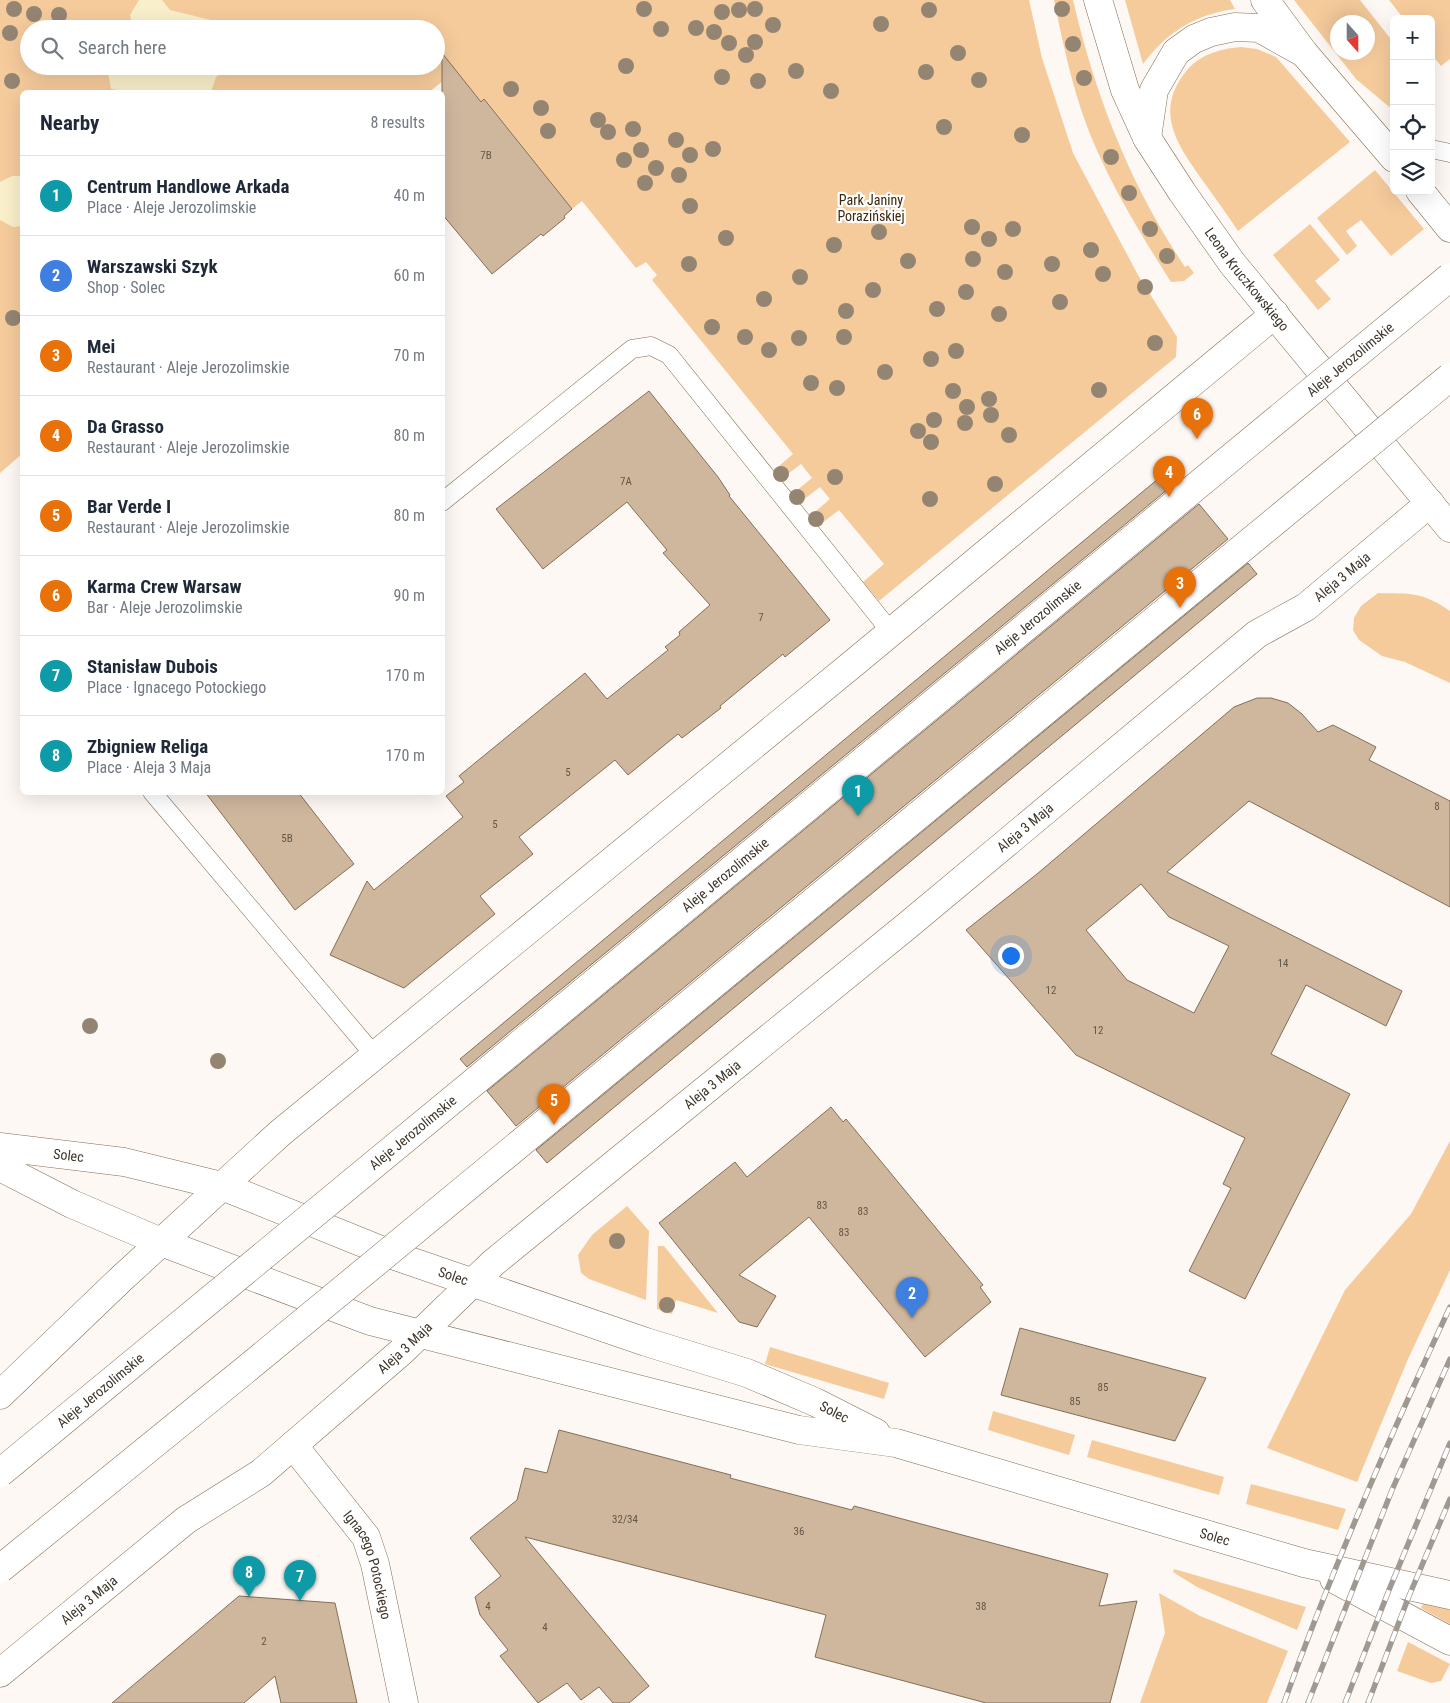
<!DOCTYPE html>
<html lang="en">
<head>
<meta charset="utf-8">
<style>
	body { margin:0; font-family:"Roboto Condensed",sans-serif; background:#f6f6f7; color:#1f2937 }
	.controls { position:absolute; right:15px; top:15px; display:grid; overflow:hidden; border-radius:8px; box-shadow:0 5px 20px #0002 }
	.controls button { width:45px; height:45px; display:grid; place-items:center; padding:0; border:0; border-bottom:1px solid #e0e1e3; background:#fff; color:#1f2937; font:25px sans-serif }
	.compass { position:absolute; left:1330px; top:15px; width:45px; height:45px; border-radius:50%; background:#fff; box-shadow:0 5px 20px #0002; rotate:159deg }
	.you { position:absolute; left:1010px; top:955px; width:18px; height:18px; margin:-12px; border:4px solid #fff; border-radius:50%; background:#1a73e8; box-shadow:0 0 0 8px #1a73e833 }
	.badge { display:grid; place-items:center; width:32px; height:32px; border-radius:50%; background:#9b5b24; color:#fff; font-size:16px; font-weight:700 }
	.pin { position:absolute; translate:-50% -41px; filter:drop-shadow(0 1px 2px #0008) }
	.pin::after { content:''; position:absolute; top:26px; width:18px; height:15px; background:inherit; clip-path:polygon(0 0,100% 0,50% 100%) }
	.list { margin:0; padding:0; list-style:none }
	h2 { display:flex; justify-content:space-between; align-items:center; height:65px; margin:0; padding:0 20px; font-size:21px }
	h2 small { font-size:16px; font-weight:400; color:#747a83 }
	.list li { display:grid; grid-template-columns:32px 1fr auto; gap:15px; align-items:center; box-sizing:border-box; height:80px; padding:0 20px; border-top:1px solid #e0e1e3 }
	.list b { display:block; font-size:19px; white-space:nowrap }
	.list p { margin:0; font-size:16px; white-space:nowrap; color:#747a83 }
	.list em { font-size:16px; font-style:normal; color:#747a83 }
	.icon { flex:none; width:28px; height:28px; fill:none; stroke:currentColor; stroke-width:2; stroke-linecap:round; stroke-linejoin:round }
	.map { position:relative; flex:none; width:1450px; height:1703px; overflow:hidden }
	.search { position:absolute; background:#fff; box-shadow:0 5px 20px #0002; left:20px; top:20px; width:425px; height:55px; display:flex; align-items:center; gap:12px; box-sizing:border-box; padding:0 18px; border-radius:28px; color:#747a83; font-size:19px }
	.panel { position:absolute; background:#fff; box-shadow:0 5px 20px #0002; left:20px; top:90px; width:425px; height:705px; border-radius:8px }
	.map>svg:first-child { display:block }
</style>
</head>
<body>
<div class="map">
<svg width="1450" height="1703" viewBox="0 0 1450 1703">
	<rect width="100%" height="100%" fill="#fdf8f3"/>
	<path fill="#f5cb9c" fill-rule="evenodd" d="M 0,0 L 1029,0 L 1042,58 L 1073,153 L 1138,275 L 1177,337 L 1176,357 L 879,601 L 863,582 L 884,564 L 839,510 L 817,527 L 809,517 L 830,499 L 820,487 L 798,504 L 791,495 L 812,478 L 801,464 L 780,480 L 772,472 L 793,454 L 652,280 L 657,275 L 646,262 L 636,268 L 582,201 L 572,209 L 484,99 L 481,102 L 456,71 L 429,92 L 22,92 L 22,454 L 0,473 ZM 29,29 L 436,29 L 436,66 L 29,66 Z
		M 1054,0 L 1073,0 C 1095,95 1130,185 1185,267 L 1188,265 L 1194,273 L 1184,281 L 1171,282 C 1143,238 1116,194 1095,146 C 1075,101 1064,49 1054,0 Z
		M 1125,0 L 1230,0 L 1235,9 C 1196,14 1167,32 1143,64 Z
		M 1294,0 L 1360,0 L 1394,43 L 1394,111 L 1356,79 ZM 1368,22 L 1368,52 L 1338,52 L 1338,22 Z
		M 1389,0 L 1450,0 L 1450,59 L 1441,66 L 1431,54 L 1431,19 L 1404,19 Z
		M 1241,47 L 1257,49 L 1276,57 L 1350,142 L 1238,231 C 1227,214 1215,198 1203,181 C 1179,147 1154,114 1184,74 C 1198,55 1218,49 1241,47 Z
		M 1375,170 L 1424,229 L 1391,256 L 1361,220 L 1346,231 L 1357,246 L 1347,255 L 1317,218 Z
		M 1310,224 L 1340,260 L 1315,281 L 1331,299 L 1318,310 L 1273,255 Z
		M 1378,593 C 1411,594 1421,591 1450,611 L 1450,683 L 1405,662 L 1382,656 L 1359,640 L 1353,630 L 1354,618 L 1361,606 Z
		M 1450,1141 L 1450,1270 L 1408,1359 L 1357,1482 L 1267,1448 L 1345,1290 L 1411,1214 Z
		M 627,1206 L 649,1231 L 646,1300 L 589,1279 L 581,1273 L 578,1255 L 592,1235 Z
		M 658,1246 L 664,1246 L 718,1313 L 676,1300 L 672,1314 L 657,1309 Z
		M 770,1347 L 889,1383 L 884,1399 L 765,1364 Z
		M 993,1411 L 1075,1435 L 1069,1455 L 988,1430 Z
		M 1092,1440 L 1224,1477 L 1219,1495 L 1087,1457 Z
		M 1251,1484 L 1346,1509 L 1338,1530 L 1246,1504 Z
		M 1174,1569 L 1306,1607 L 1297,1630 L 1197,1587 L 1173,1572 Z
		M 1159,1593 L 1200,1616 L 1288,1651 L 1267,1703 L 1140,1703 L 1165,1633 Z
		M 1424,1602 L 1450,1610 L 1450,1624 L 1421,1608 Z
		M 1408,1642 L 1450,1664 L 1441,1681 L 1431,1683 L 1397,1671 Z"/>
	<path fill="#f9efca" d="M 139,0 L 162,0 L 170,10 L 211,20 L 223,20 L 238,29 L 126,29 L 132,24 L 130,15 Z
		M 107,66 L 232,66 L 216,77 L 211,92 L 128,92 L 111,89 Z
		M 12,176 L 22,176 L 22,226 L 13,227 L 0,220 L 0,182 Z"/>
	<path fill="#cfb79e" stroke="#846e57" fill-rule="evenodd" d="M 442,53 L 481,102 L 484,99 L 572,209 L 564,216 L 565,218 L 543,236 L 541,234 L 492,274 L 442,214 Z
		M 649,391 L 718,477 L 730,495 L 729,496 L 830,620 L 785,657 L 783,654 L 720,706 L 721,708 L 682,738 L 678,734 L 628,775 L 615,760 L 519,837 L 533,854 L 480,896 L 495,914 L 404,988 L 330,955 L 367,881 L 374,890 L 463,817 L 446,796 L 464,782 L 459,776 L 585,673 L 607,699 L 668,650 L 665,647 L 680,635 L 679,632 L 710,605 L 663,553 L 667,550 L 627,502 L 543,569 L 496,509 Z
		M 1170,469 L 1179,480 L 467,1067 L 460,1059 Z
		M 1199,504 L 1228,539 L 516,1126 L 487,1091 Z
		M 1248,563 L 1257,574 L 547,1163 L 536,1150 Z
		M 1257,698 L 1271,698 L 1288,703 L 1302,714 L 1318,732 L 1333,725 L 1376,747 L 1369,760 L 1450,801 L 1450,907 L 1249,801 L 1167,872 L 1402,991 L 1386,1026 L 1306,985 L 1271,1054 L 1350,1094 L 1245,1299 L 1189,1271 L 1231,1188 L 1223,1184 L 1245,1138 L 1076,1055 L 966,930 L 1037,874 L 1234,707 ZM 1141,884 L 1169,917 L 1229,946 L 1194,1013 L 1127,980 L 1086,930 Z
		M 205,792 L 298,792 L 354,864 L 295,910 Z
		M 831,1107 L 843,1122 L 846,1119 L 983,1285 L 980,1287 L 991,1302 L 925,1357 L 809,1217 L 739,1275 L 776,1296 L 757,1327 L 739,1322 L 659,1223 L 735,1162 L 747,1177 Z
		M 1020,1328 L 1206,1378 L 1175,1441 L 1001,1395 Z
		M 559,1430 L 731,1475 L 730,1478 L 852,1510 L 854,1506 L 1108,1574 L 1099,1606 L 1137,1601 L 1110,1703 L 986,1703 L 815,1657 L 826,1615 L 525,1537 L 649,1686 L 629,1703 L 613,1703 L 599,1687 L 581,1700 L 567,1683 L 538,1703 L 500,1656 L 508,1650 L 480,1615 L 475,1597 L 501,1576 L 470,1538 L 517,1500 L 525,1468 L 547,1473 Z
		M 239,1596 L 335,1603 L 357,1703 L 281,1703 L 275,1676 L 244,1703 L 112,1703 Z"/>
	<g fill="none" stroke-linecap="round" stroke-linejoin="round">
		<defs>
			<path id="lane" d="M 1431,149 L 1450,153
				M 442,502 L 632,349 L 651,346 L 669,355 L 891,632
				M 152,792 L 375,1056"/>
			<g id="street">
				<path d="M 0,1395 L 121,1279 L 279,1134 L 855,662 L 1275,314"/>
				<path id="s1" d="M 293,1445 L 366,1537 L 375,1564 L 404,1703"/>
				<path id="s2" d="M 0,1673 L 186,1520 L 261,1473 L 401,1352 L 493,1263 L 908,925 L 1257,634 L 1306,607 L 1430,503"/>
			</g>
			<g id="secondary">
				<path id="s3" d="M 1098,0 L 1125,90 L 1147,138 L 1182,192 L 1232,263 L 1450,528"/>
				<path d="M 1265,0 L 1304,53 L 1394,158"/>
				<path d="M 1147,138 L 1154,90 L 1176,52 L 1194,39 L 1211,32 L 1235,27 L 1259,28 L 1304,53"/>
				<path d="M 1420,191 L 1450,228"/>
				<path id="s4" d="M 0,1147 L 124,1162 L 222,1186 L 398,1257 L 646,1342 L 747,1373 L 815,1402 L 876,1433"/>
				<path id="s5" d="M 0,1167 L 72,1204 L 161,1242 L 370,1321 L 799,1430 L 896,1443 L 1304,1563 L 1450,1595"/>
				<path d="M 1334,1579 L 1450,1641"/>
			</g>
		</defs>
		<use href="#lane" stroke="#836e57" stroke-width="19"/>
		<use href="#street" stroke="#836e57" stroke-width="29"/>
		<use href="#secondary" stroke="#836e57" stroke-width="29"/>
		<use href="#lane" stroke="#fff" stroke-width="18"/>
		<use href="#street" stroke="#fff" stroke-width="28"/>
		<use href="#secondary" stroke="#fff" stroke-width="28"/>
		<defs>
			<path id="rail" d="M 1284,1703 C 1332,1569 1390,1436 1450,1307
				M 1308,1703 L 1392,1490 L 1450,1359
				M 1345,1703 L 1389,1590 L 1450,1443
				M 1368,1703 L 1409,1596 L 1450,1499"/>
		</defs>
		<use href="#rail" stroke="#a09991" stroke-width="5.5"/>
		<use href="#rail" stroke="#fff" stroke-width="4" stroke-dasharray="11" stroke-linecap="butt"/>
		<defs>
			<g id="secondary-bridge">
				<path id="s6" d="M 0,1473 L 1450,277"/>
				<path d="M 0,1569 L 250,1366 L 1450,377"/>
			</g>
		</defs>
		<use href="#secondary-bridge" stroke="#836e57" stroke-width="29" stroke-linecap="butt"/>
		<use href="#secondary-bridge" stroke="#fff" stroke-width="28"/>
	</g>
	<g fill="#948573">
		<circle cx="14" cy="9" r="8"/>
		<circle cx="644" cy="9" r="8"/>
		<circle cx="755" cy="9" r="8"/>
		<circle cx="1062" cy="9" r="8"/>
		<circle cx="739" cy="10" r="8"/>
		<circle cx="929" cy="10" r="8"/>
		<circle cx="722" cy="12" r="8"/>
		<circle cx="34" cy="14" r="8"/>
		<circle cx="59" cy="15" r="8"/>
		<circle cx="881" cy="24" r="8"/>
		<circle cx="773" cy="25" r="8"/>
		<circle cx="696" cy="28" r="8"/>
		<circle cx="661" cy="29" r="8"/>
		<circle cx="714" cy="32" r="8"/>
		<circle cx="10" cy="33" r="8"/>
		<circle cx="755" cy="42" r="8"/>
		<circle cx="729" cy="43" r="8"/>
		<circle cx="1073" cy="44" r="8"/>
		<circle cx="958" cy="53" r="8"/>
		<circle cx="746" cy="55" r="8"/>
		<circle cx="626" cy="66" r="8"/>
		<circle cx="796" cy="71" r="8"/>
		<circle cx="926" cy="72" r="8"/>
		<circle cx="722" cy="77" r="8"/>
		<circle cx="1084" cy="78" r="8"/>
		<circle cx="979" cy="80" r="8"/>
		<circle cx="12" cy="81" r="8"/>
		<circle cx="758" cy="81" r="8"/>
		<circle cx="511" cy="89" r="8"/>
		<circle cx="831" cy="91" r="8"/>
		<circle cx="541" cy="108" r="8"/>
		<circle cx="598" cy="120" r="8"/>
		<circle cx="944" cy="127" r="8"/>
		<circle cx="633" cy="129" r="8"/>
		<circle cx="548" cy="131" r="8"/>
		<circle cx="608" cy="132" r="8"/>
		<circle cx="1022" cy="135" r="8"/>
		<circle cx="676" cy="140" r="8"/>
		<circle cx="713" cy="149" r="8"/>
		<circle cx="641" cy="150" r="8"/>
		<circle cx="690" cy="155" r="8"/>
		<circle cx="1111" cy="157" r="8"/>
		<circle cx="624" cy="160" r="8"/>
		<circle cx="656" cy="168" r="8"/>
		<circle cx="679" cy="175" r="8"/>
		<circle cx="645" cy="183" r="8"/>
		<circle cx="1129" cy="193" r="8"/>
		<circle cx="690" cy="206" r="8"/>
		<circle cx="972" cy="227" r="8"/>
		<circle cx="1013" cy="229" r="8"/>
		<circle cx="1150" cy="229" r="8"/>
		<circle cx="879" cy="232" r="8"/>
		<circle cx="726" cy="238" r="8"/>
		<circle cx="989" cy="239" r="8"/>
		<circle cx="834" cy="245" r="8"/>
		<circle cx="1091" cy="250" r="8"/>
		<circle cx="1167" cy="256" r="8"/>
		<circle cx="973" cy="259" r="8"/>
		<circle cx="908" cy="261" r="8"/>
		<circle cx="689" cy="264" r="8"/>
		<circle cx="1052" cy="264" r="8"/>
		<circle cx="1005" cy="272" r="8"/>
		<circle cx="1103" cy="274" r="8"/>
		<circle cx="800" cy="277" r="8"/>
		<circle cx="1145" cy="287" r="8"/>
		<circle cx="873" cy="290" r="8"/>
		<circle cx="966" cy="292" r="8"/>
		<circle cx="764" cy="299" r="8"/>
		<circle cx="1060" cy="302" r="8"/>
		<circle cx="937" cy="309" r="8"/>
		<circle cx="846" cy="311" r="8"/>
		<circle cx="999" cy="314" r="8"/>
		<circle cx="13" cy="318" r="8"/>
		<circle cx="712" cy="327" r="8"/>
		<circle cx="745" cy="337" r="8"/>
		<circle cx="844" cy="337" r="8"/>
		<circle cx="799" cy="338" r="8"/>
		<circle cx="1155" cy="343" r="8"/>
		<circle cx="769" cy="350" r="8"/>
		<circle cx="956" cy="351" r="8"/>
		<circle cx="931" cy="359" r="8"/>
		<circle cx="885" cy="372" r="8"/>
		<circle cx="811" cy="383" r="8"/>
		<circle cx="837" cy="388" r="8"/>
		<circle cx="1099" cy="390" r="8"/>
		<circle cx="953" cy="391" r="8"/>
		<circle cx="989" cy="399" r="8"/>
		<circle cx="967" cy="407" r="8"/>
		<circle cx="991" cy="415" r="8"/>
		<circle cx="934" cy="420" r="8"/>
		<circle cx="965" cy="423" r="8"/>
		<circle cx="918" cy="431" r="8"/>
		<circle cx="1009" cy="435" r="8"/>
		<circle cx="931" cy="442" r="8"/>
		<circle cx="781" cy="474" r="8"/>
		<circle cx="835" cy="477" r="8"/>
		<circle cx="995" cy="484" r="8"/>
		<circle cx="797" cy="497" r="8"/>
		<circle cx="930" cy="499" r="8"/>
		<circle cx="816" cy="519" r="8"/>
		<circle cx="90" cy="1026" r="8"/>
		<circle cx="218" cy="1061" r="8"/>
		<circle cx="617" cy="1241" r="8"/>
		<circle cx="667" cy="1305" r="8"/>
	</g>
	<g text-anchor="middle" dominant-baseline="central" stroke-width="4.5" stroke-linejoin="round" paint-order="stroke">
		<g font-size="11" fill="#625647">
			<text x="486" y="155">7B</text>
			<text x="626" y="481">7A</text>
			<text x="761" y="617">7</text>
			<text x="568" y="772">5</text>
			<text x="1437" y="806">8</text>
			<text x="495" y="824">5</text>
			<text x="287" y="838">5B</text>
			<text x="1283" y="963">14</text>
			<text x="1051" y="990">12</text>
			<text x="1098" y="1030">12</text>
			<text x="822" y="1205">83</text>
			<text x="863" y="1211">83</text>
			<text x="844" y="1232">83</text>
			<text x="1103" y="1387">85</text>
			<text x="1075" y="1401">85</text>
			<text x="625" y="1519">32/34</text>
			<text x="799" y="1531">36</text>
			<text x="488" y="1606">4</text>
			<text x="981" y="1606">38</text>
			<text x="545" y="1627">4</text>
			<text x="264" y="1641">2</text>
		</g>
		<g font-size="14" fill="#3e270a" stroke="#fff">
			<text x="871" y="200">Park Janiny<tspan x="871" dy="16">Porazińskiej</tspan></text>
		</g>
		<g font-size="14" fill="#3e352a" stroke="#fff">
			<text stroke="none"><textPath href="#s3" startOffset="320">Leona Kruczkowskiego</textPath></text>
			<text stroke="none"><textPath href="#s6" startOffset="1750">Aleje Jerozolimskie</textPath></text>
			<text stroke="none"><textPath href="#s2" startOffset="1735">Aleja 3 Maja</textPath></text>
			<text stroke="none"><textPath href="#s6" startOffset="1345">Aleje Jerozolimskie</textPath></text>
			<text stroke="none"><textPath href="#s2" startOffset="1330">Aleja 3 Maja</textPath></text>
			<text stroke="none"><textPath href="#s6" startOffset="940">Aleje Jerozolimskie</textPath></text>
			<text stroke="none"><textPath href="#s2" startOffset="925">Aleja 3 Maja</textPath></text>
			<text stroke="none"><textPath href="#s6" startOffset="535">Aleje Jerozolimskie</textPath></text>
			<text stroke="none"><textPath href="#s4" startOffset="69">Solec</textPath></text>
			<text stroke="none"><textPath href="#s4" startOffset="474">Solec</textPath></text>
			<text stroke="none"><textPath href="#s2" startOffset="520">Aleja 3 Maja</textPath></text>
			<text stroke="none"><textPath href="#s6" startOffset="130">Aleje Jerozolimskie</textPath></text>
			<text stroke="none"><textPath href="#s4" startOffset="879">Solec</textPath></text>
			<text stroke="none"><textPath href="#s5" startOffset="1274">Solec</textPath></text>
			<text stroke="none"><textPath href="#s1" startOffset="144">Ignacego Potockiego</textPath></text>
			<text stroke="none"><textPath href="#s2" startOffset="115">Aleja 3 Maja</textPath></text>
		</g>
	</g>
</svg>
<div class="controls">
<button>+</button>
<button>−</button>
<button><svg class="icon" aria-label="locate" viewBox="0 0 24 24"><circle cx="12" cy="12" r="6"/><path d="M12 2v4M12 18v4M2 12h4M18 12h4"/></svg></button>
<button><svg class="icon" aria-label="layers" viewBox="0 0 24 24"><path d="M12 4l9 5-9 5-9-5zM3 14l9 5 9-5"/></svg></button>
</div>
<svg class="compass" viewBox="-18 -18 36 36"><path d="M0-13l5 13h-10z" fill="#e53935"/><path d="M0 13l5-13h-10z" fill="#747a83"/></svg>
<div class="you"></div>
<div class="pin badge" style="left:858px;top:816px;background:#0f9aa8">1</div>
<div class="pin badge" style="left:912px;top:1318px;background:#3f7fe0">2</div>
<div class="pin badge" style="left:1180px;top:608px;background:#e8710a">3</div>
<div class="pin badge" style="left:1169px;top:497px;background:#e8710a">4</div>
<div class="pin badge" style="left:554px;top:1125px;background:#e8710a">5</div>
<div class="pin badge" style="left:1197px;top:439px;background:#e8710a">6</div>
<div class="pin badge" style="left:300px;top:1601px;background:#0f9aa8">7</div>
<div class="pin badge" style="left:249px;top:1597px;background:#0f9aa8">8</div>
<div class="search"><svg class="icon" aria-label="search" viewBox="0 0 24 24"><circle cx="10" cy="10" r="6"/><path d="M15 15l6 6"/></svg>Search here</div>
<section class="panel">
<h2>Nearby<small>8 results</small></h2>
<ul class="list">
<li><span class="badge" style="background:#0f9aa8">1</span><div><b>Centrum Handlowe Arkada</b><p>Place · Aleje Jerozolimskie</p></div><em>40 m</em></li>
<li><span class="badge" style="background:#3f7fe0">2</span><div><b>Warszawski Szyk</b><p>Shop · Solec</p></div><em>60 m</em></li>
<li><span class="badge" style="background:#e8710a">3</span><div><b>Mei</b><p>Restaurant · Aleje Jerozolimskie</p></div><em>70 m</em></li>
<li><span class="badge" style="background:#e8710a">4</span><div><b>Da Grasso</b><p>Restaurant · Aleje Jerozolimskie</p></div><em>80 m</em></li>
<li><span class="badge" style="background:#e8710a">5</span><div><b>Bar Verde I</b><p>Restaurant · Aleje Jerozolimskie</p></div><em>80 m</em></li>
<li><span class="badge" style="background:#e8710a">6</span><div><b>Karma Crew Warsaw</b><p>Bar · Aleje Jerozolimskie</p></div><em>90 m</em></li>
<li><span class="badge" style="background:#0f9aa8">7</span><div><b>Stanisław Dubois</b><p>Place · Ignacego Potockiego</p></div><em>170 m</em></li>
<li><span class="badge" style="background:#0f9aa8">8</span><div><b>Zbigniew Religa</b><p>Place · Aleja 3 Maja</p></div><em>170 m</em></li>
</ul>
</section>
</div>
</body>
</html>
